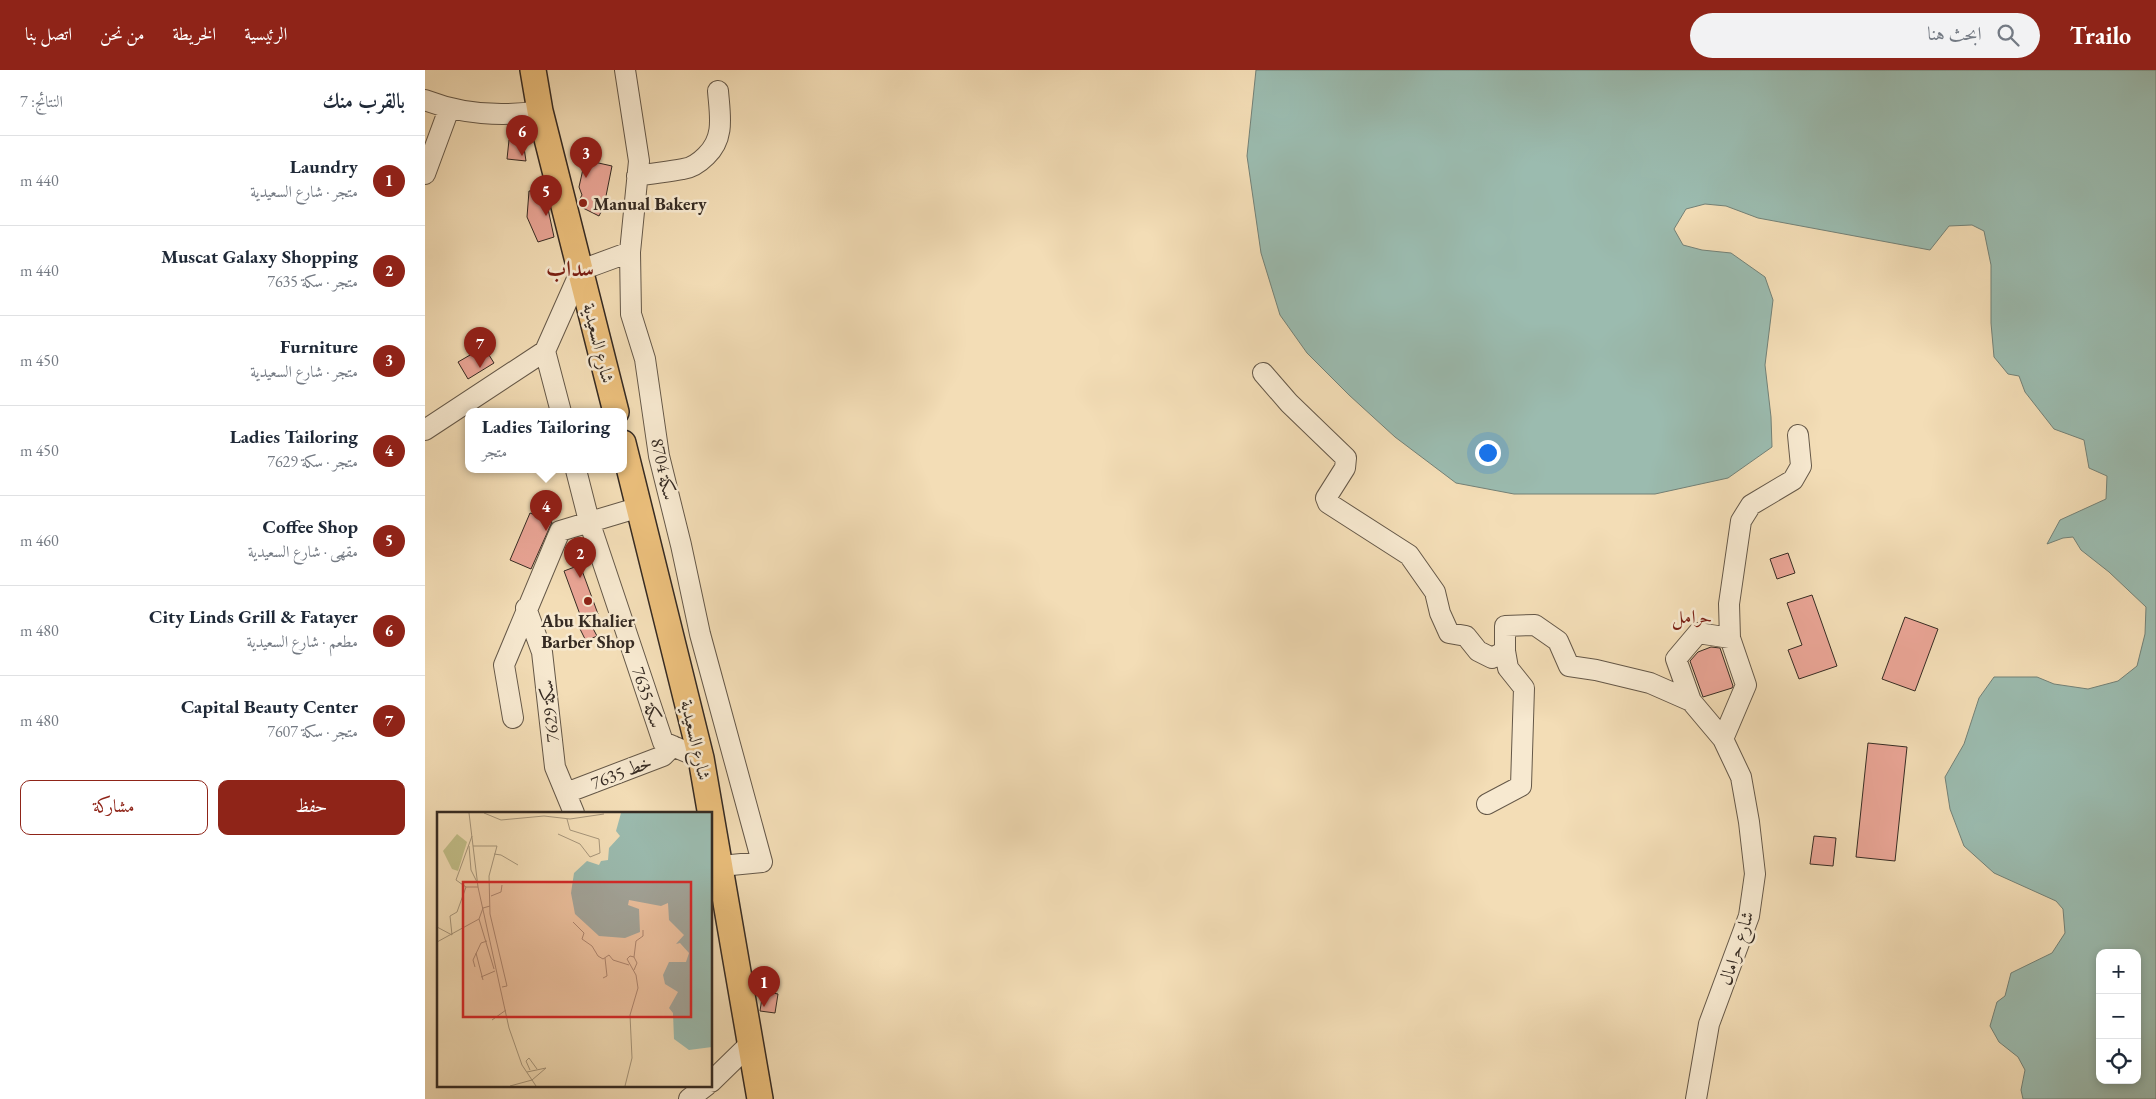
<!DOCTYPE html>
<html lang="ar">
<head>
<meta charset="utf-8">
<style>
	body { margin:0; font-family:"EB Garamond",Amiri,serif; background:#f2f2f3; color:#1f2937; direction:rtl }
	.controls { position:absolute; right:15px; bottom:15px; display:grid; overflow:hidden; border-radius:10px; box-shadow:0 2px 8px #0003 }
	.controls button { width:45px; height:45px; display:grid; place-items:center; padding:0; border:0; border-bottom:1px solid #e0e1e3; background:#fff; color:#1f2937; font:25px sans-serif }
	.you { position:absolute; left:1062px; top:382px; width:18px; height:18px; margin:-12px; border:4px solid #fff; border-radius:50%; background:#1a73e8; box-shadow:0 0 0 8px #1a73e833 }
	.badge { display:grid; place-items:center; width:32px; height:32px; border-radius:50%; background:#8f2418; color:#fff; font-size:16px; font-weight:700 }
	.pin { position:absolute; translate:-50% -41px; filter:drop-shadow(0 1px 2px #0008) }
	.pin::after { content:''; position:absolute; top:26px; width:18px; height:15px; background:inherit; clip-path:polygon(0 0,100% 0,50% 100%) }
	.popup { position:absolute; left:40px; top:338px; width:162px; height:65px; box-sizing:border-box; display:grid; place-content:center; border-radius:10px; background:#fff; filter:drop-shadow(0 1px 4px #0005); font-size:16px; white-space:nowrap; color:#747a83 }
	.popup b { font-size:19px; color:#1f2937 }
	.popup::after { content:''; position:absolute; left:50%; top:100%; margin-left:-10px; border:10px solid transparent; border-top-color:#fff }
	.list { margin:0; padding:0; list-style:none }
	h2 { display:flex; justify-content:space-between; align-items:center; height:65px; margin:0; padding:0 20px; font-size:21px }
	h2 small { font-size:16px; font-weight:400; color:#747a83 }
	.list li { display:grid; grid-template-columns:32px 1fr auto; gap:15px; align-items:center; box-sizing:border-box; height:90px; padding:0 20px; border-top:1px solid #e0e1e3 }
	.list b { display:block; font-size:19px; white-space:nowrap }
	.list p { margin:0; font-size:16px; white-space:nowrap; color:#747a83 }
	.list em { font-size:16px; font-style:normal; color:#747a83 }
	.actions { display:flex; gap:10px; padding:15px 20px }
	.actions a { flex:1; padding:11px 0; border:1px solid #8f2418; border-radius:10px; text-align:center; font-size:18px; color:#8f2418 }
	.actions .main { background:#8f2418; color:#fff }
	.icon { flex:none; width:28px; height:28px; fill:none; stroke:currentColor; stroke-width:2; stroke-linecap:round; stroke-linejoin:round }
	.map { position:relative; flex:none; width:1731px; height:1029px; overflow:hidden; direction:ltr }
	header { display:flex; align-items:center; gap:30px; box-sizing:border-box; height:70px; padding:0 25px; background:#8f2418; color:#fff }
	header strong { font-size:24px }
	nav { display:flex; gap:28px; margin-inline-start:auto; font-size:18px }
	.search { width:350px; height:45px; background:#f2f2f3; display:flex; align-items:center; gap:12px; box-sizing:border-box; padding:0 18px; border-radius:28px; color:#747a83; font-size:19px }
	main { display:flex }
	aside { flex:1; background:#fff }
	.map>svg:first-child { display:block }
</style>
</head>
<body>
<header>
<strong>Trailo</strong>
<div class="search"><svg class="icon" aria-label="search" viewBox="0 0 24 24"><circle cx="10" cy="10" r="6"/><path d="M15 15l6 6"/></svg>ابحث هنا</div>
<nav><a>الرئيسية</a><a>الخريطة</a><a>من نحن</a><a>اتصل بنا</a></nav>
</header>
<main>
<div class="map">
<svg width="1731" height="1029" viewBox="0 0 1731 1029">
	<rect width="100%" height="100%" fill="#f3ddb6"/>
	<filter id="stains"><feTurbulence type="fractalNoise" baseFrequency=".004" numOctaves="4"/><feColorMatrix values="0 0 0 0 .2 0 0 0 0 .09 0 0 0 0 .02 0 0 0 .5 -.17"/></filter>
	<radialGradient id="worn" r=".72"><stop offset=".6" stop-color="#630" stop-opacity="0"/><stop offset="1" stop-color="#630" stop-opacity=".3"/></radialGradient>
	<path fill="#9bbbaf" stroke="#738177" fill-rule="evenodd" d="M 831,0 L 1731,0 L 1731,1029 L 1598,1029 L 1596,1020 L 1600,1000 L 1593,987 L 1574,972 L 1565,956 L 1572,932 L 1580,926 L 1586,903 L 1627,883 L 1640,863 L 1638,839 L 1631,831 L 1569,803 L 1539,776 L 1525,739 L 1520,707 L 1539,674 L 1554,628 L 1569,607 L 1612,607 L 1629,614 L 1663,619 L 1693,611 L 1712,596 L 1720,564 L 1721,537 L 1684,502 L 1656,480 L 1648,467 L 1638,468 L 1622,474 L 1635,450 L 1681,429 L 1682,406 L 1664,398 L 1659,370 L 1629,359 L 1600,322 L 1594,306 L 1583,304 L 1569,287 L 1566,253 L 1566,195 L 1559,161 L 1547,155 L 1524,156 L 1505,180 L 1333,148 L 1301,136 L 1280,134 L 1261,139 L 1249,159 L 1258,175 L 1277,180 L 1306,183 L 1340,207 L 1348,230 L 1340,295 L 1346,347 L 1347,377 L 1303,408 L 1230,424 L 1089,424 L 1031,413 L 970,367 L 924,325 L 882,283 L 855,245 L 836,183 L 822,86 ZM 1675,883 L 1712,883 L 1712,1010 L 1675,1010 Z"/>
	<path fill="#eaa596" stroke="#362b23" d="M 84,70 L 98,71 L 101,91 L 82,89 Z
		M 160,90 L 187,96 L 179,136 L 174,146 L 154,136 L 153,132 L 157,125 L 154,117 Z
		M 119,120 L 129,167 L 113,172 L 102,147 L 104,121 Z
		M 59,277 L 69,293 L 43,309 L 33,292 Z
		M 105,443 L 127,452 L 106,499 L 85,490 Z
		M 1363,483 L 1370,503 L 1352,509 L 1345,489 Z
		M 155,495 L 173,544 L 157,550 L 139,501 Z
		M 1387,525 L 1412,596 L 1374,609 L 1363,580 L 1377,575 L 1362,533 Z
		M 1480,547 L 1513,559 L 1490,621 L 1457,609 Z
		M 164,551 L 172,566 L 161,571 L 154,557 Z
		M 1286,577 L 1295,578 L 1308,616 L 1307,618 L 1278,627 L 1265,591 L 1273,582 Z
		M 1443,673 L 1482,677 L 1470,791 L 1431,787 Z
		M 1389,766 L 1411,768 L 1408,796 L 1385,794 Z
		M 338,921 L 353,924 L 350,943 L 335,941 Z"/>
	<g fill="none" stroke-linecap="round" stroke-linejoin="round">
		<defs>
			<path id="minor" d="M 200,0 L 214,91 L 205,182 L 206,244 L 220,289 L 234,386 L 256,475 L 275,564 L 337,792 L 296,796
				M 0,30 C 36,44 77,47 115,41
				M 0,104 L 24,39
				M 212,106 C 228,103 243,102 258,99 C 267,98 275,92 281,86 C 300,68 295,46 293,21
				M 120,281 L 136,342
				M 838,303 L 864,333 L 921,388 L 920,398 L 901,428 L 903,433 L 984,485 L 1010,522 L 1015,543 L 1024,563 L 1041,566 L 1053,581 L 1067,588 L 1080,581 L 1080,556 L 1110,555 L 1133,571 L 1144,596 L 1171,600 L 1225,613 L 1266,631
				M 0,360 L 120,281 L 156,200 L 205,182
				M 151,400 L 164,451 L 238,672 L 276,688
				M 101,538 L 117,582 L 130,697 L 149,743
				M 1305,568 L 1304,534 L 1316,451 L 1326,435 L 1368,410 L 1376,396 L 1373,365
				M 88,648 L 79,595 L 135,461 L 215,437
				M 141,723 L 238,686 L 248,676
				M 1062,734 L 1096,716 L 1099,618 L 1083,598 L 1080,581
				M 286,1012 L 325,974
				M 264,1029 L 282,1015
				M 1271,1029 L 1284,954 L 1324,846 L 1330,804 L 1324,752 L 1316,707 L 1298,669 L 1266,631 L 1251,589 L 1273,563 L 1305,568 L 1321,615 L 1298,669"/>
			<path id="major" d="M 108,0 L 115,41 L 191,342
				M 198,373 L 276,688 L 335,1029"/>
		</defs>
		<use href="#minor" stroke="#655848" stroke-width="22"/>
		<use href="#major" stroke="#362b23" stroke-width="28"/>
		<use href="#minor" stroke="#f7e9d0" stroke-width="20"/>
		<use href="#major" stroke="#eabe7b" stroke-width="25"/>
	</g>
	<g fill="#8f2418" stroke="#f7e9d0" stroke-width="2">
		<circle cx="158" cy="133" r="5"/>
		<circle cx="163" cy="531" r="5"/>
	</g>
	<g text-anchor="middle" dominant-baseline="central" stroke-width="5" stroke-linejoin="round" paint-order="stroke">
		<g font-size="18" font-weight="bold" fill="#362b23" stroke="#f7e9d0" text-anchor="start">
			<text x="168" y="133">Manual Bakery</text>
			<text x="163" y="550" text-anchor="middle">Abu Khalier<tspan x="163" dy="21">Barber Shop</tspan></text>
		</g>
		<g font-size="18" fill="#362b23" stroke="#f7e9d0">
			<text transform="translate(174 273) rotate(76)">شارع السعيدية</text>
			<text transform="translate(239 399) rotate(78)">سكة 8704</text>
			<text transform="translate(223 627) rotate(72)">سكة 7635</text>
			<text transform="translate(124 641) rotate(-96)">سكة 7629</text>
			<text transform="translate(271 670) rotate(77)">شارع السعيدية</text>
			<text transform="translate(196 702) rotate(-21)">7635 خط</text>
			<text transform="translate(1311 878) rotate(-72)">شارع حرامال</text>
		</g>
		<g font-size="19" fill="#7a1f14" stroke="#f7e9d0">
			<text x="1267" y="546">حرامل</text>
		</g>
		<g font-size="22" font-weight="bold" fill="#7a1f14" stroke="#f7e9d0">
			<text x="145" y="198">سداب</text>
		</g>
	</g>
	<g transform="translate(12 742)">
		<rect width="275" height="275" fill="#f3ddb6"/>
		<path d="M 20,22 L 30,30 L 21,59 L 15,57 L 6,39 Z" fill="#c2bf89"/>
		<path d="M 184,1 L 275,1 L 275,235 L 252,238 L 237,227 L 236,201 L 232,196 L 241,180 L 228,172 L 226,163 L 232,150 L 249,150 L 252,141 L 243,131 L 239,132 L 247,123 L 232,108 L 231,91 L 224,94 L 192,88 L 191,93 L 202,97 L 203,120 L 188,126 L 162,124 L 138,102 L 134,81 L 137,61 L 150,49 L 162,53 L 164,49 L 171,48 L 172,36 L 183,24 L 179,19 Z" fill="#9bbbaf"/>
		<path fill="none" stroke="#a7967b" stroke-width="1" d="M 32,1 L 41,75 L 72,216 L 85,253 L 99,274M 47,1 L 64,8 L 107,4 L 133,7 L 167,2M 121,22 L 143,32 L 153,45 L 163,41 L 162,27 L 133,18 L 130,7M 35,24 L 19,68 L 29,75 L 41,75M 32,34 L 34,58 L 40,70M 36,34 L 60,34 L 52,64 L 53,102 L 70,174 L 65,175M 57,42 L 64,43 L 81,53M 54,84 L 64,80 L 65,73M 42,107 L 57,157M 136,110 L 147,121 L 145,127 L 155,134 L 161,144 L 166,147 L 172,143 L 176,148 L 192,153M 0,115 L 15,123M 15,123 L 13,104 L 20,100 L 29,75M 0,130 L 42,107 L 46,96 L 53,94M 39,141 L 46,168M 197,145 L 199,129 L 206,124 L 206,118M 38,155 L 36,148 L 44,131 L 50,129M 44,165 L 58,159M 166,166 L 170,164 L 168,146M 55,208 L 69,198M 93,258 L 89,249 L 92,246 L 100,257M 73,274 L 95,268 L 109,256 L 90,260M 188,274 L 195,246 L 193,203 L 201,176 L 199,163 L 190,147 L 193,144 L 197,145 L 200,151 L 197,158"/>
		<path fill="#d62828" fill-opacity="0.15" stroke="#d62828" stroke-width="2.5" d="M 26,70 L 254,70 L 254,205 L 26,205 Z"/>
		<rect width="275" height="275" fill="none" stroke="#362b23" stroke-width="2.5"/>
	</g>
	<rect width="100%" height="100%" filter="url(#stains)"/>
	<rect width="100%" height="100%" fill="url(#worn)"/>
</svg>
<div class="controls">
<button>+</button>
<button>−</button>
<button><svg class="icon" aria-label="locate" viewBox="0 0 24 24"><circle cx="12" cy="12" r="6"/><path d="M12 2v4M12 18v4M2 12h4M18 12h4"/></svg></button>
</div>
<div class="you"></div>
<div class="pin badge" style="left:339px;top:937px">1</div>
<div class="pin badge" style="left:155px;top:508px">2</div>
<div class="pin badge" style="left:161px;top:108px">3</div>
<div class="pin badge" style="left:121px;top:461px">4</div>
<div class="popup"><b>Ladies Tailoring</b>متجر</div>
<div class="pin badge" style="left:121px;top:146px">5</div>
<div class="pin badge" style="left:97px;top:86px">6</div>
<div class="pin badge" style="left:55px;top:298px">7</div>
</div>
<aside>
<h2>بالقرب منك<small>النتائج: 7</small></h2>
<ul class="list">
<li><span class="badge">1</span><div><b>Laundry</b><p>متجر · شارع السعيدية</p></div><em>440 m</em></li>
<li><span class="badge">2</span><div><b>Muscat Galaxy Shopping</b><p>متجر · سكة 7635</p></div><em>440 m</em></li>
<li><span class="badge">3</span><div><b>Furniture</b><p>متجر · شارع السعيدية</p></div><em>450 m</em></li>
<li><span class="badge">4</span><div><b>Ladies Tailoring</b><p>متجر · سكة 7629</p></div><em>450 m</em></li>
<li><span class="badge">5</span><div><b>Coffee Shop</b><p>مقهى · شارع السعيدية</p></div><em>460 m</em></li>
<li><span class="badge">6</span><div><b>City Linds Grill &amp; Fatayer</b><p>مطعم · شارع السعيدية</p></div><em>480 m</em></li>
<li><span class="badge">7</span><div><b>Capital Beauty Center</b><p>متجر · سكة 7607</p></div><em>480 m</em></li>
</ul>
<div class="actions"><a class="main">حفظ</a><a>مشاركة</a></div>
</aside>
</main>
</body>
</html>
